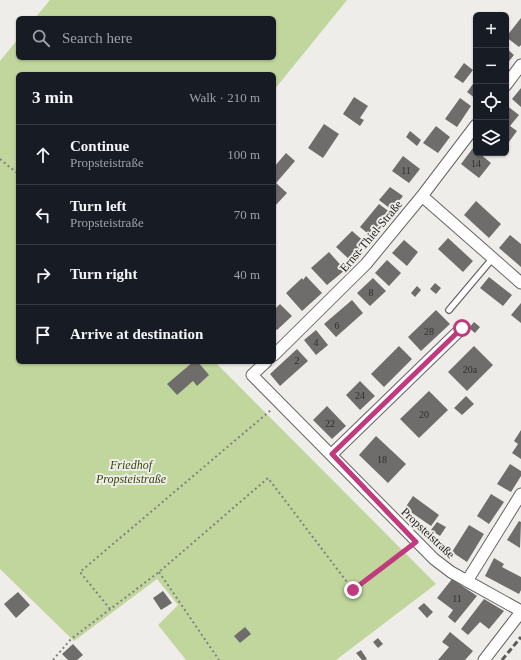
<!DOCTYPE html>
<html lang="en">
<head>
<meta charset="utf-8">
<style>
	body { margin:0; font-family:"Times New Roman",serif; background:#242831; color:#f1f3f6 }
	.controls { position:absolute; right:12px; top:12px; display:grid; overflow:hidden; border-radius:6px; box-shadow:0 1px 3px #0004 }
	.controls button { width:36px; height:36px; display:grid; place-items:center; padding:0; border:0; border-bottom:1px solid #363941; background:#171b24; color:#f1f3f6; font:20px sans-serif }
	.stop { position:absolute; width:12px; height:12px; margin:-9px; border:3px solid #c03a7d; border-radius:50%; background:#fff }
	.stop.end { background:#c03a7d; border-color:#fff; box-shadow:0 1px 4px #0008 }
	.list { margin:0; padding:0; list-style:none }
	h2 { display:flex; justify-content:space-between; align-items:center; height:52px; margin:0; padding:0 16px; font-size:17px }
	h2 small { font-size:13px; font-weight:400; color:#9ea1a6 }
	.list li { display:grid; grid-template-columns:26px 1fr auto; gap:12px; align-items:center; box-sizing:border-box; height:60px; padding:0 16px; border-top:1px solid #363941 }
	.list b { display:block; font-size:15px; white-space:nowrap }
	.list p { margin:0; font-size:13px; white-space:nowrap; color:#9ea1a6 }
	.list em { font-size:13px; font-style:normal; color:#9ea1a6 }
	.icon { flex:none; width:22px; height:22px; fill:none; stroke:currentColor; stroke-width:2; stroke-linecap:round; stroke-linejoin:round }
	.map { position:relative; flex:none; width:521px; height:660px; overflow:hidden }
	.search { position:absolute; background:#171b24; box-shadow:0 1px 3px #0004; left:16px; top:16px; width:260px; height:44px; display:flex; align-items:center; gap:10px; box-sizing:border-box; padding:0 14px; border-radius:6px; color:#9ea1a6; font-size:15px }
	.panel { position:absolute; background:#171b24; box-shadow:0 1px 3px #0004; left:16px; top:72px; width:260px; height:292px; border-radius:6px }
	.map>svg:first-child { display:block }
</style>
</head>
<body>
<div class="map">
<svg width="521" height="660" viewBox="0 0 521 660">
	<rect width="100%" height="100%" fill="#efedea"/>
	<path fill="#c0d69c" d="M 50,0 L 347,0 L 274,90 L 274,74 L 18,74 L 18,362 L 215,362 L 436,584 L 336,660 L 186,660 L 158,625 L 178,605 L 157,579 L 74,641 L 0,569 L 0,61 L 18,39 L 18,58 L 274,58 L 274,18 L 35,18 Z"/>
	<path fill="#6f6d6b" d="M 521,18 L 521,45 L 519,47 L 506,37 Z
		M 506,48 L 514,55 L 506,65 Z
		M 464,63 L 473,70 L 463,83 L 454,77 Z
		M 476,80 L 476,99 L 467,92 Z
		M 521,88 L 521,107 L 512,99 Z
		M 354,97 L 368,106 L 360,118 L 364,120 L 360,126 L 343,114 Z
		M 460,98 L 471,106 L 457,127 L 445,119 Z
		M 506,105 L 519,115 L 510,126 L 517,131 L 506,146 Z
		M 324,124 L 339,134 L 323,158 L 308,148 Z
		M 436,126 L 450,137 L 438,153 L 423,143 Z
		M 410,131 L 421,140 L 417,146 L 406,137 Z
		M 473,148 L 476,153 L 479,153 L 491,163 L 479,178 L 461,164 Z
		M 286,153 L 295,161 L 276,183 L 287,193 L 274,207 L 274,167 Z
		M 403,156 L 420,169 L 409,183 L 392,171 Z
		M 390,187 L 403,196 L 392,210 L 379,200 Z
		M 476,201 L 501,224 L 489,238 L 464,215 Z
		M 379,204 L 391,213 L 372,237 L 360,227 Z
		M 352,231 L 366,243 L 350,260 L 336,247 Z
		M 510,235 L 521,244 L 521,267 L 499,248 Z
		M 448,238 L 473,261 L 463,272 L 438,249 Z
		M 404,240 L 418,252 L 407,266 L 392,253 Z
		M 329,252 L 345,270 L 327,285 L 311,268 Z
		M 387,260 L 401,273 L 389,286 L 375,273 Z
		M 306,276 L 322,293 L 302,311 L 286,293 L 302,278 L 303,280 Z
		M 489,277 L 512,295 L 503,306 L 480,288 Z
		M 373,278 L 386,291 L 370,306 L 357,293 Z
		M 435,283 L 441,288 L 436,294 L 430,289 Z
		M 417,286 L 421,290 L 415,297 L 411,293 Z
		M 352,300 L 363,313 L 336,337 L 324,324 Z
		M 521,303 L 521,323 L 511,315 Z
		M 280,304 L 292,316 L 277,330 L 274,327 L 274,310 Z
		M 436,310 L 450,324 L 421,351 L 408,337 Z
		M 474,322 L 480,327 L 475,333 L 469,328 Z
		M 316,330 L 328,345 L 316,355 L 304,340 Z
		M 399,346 L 412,359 L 384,387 L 371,374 Z
		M 474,346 L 493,365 L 467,391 L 448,372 Z
		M 297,349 L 308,361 L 280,386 L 270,374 Z
		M 193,362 L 198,362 L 209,375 L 197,386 L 193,381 L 177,395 L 167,384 Z
		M 360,381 L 375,396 L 360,410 L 346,395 Z
		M 429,391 L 448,410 L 419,438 L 400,419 Z
		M 466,396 L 474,404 L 462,415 L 454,408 Z
		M 327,406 L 346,426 L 332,439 L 313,420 Z
		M 521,430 L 521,459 L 512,453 L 518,444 L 514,441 Z
		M 376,436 L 406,464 L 388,483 L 359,455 Z
		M 510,464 L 521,471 L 521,476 L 511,492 L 497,484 Z
		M 491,494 L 504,502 L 489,524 L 477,516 Z
		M 413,496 L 439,515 L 431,526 L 405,508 Z
		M 519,521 L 521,522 L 520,548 L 507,540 Z
		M 437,522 L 446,527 L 440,536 L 431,530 Z
		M 469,525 L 484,534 L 467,562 L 452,552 Z
		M 494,558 L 504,564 L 502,567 L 521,577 L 521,590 L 519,594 L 485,576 Z
		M 452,579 L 477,596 L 455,623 L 448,617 L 453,610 L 437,598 Z
		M 163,591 L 172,603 L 161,610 L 153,598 Z
		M 18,592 L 30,605 L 16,618 L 4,604 Z
		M 484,599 L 504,611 L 489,629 L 480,622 L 468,635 L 461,629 Z
		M 424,603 L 433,612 L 427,618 L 418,608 Z
		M 245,627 L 251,634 L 240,643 L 234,636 Z
		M 450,632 L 473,651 L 465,660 L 438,660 L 449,647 L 442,642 Z
		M 378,638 L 383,644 L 378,648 L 373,642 Z
		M 73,644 L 83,655 L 77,660 L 68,660 L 62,654 Z
		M 361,650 L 367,659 L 365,660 L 362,660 L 356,653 Z"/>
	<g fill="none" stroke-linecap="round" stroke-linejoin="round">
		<defs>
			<path id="lane" d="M 449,310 L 492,259"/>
			<path id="street" d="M 506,85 L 521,65
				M 422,196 L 521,283
				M 274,355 L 366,264 L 422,196 L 476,125
				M 266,362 L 252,375 L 434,559 L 451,572 L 521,611
				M 332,454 L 462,328
				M 467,581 L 521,494
				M 484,660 L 521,612"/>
		</defs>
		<use href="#lane" stroke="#676563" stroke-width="8"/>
		<use href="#street" stroke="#676563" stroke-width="13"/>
		<path stroke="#81807e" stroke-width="2" stroke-dasharray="2 3" stroke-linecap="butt" d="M 0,159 L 18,174
			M 159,572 L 219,660
			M 110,609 L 80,572 L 271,410
			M 53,660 L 71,639 L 159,572 L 268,478 L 353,590 L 408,549"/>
		<use href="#lane" stroke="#fff" stroke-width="5.5"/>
		<use href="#street" stroke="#fff" stroke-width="11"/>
		<path stroke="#5c5a59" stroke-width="3" stroke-dasharray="6 3" stroke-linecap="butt" d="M 502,660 L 521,637"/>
	</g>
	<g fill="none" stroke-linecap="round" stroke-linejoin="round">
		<path stroke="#c03a7d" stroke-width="5" d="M 353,590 L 416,542 L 332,454 L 462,328"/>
	</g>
	<g text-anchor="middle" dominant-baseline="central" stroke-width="4" stroke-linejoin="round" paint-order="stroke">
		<g font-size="10" fill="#31302e">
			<text x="476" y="163">14</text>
			<text x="406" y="170">11</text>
			<text x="371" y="292">8</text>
			<text x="337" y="325">6</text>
			<text x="429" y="331">28</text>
			<text x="316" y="342">4</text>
			<text x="297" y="360">2</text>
			<text x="470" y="369">20a</text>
			<text x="360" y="395">24</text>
			<text x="424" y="414">20</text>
			<text x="330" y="423">22</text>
			<text x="382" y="459">18</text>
			<text x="457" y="598">11</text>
		</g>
		<g font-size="12" fill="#1c1b1a" stroke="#efedea">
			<text transform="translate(371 236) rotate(-50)">Ernst-Thiel-Straße</text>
			<text transform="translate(428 533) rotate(43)">Propsteistraße</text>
		</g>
		<g font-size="12" font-style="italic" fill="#344605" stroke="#efedea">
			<text x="131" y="465">Friedhof<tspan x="131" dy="14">Propsteistraße</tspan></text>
		</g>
	</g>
</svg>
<div class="controls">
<button>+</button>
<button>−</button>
<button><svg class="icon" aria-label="locate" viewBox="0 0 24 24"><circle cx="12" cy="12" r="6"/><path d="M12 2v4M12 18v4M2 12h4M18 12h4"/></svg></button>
<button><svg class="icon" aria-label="layers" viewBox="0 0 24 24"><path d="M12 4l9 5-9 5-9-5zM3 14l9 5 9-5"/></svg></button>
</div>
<div class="stop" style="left:462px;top:328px"></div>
<div class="stop end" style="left:353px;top:590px"></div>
<div class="search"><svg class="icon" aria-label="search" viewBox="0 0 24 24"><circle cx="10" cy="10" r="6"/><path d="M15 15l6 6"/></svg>Search here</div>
<section class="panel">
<h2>3 min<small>Walk · 210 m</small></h2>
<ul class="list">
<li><svg class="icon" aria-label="ahead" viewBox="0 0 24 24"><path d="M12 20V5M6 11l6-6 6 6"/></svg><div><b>Continue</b><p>Propsteistraße</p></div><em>100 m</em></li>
<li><svg class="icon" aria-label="left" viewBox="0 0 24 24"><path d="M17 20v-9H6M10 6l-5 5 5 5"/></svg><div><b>Turn left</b><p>Propsteistraße</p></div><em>70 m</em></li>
<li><svg class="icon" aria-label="right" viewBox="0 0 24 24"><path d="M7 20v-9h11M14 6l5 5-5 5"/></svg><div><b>Turn right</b></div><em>40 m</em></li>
<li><svg class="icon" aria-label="arrive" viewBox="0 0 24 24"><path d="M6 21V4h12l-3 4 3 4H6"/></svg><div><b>Arrive at destination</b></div></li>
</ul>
</section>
</div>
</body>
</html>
